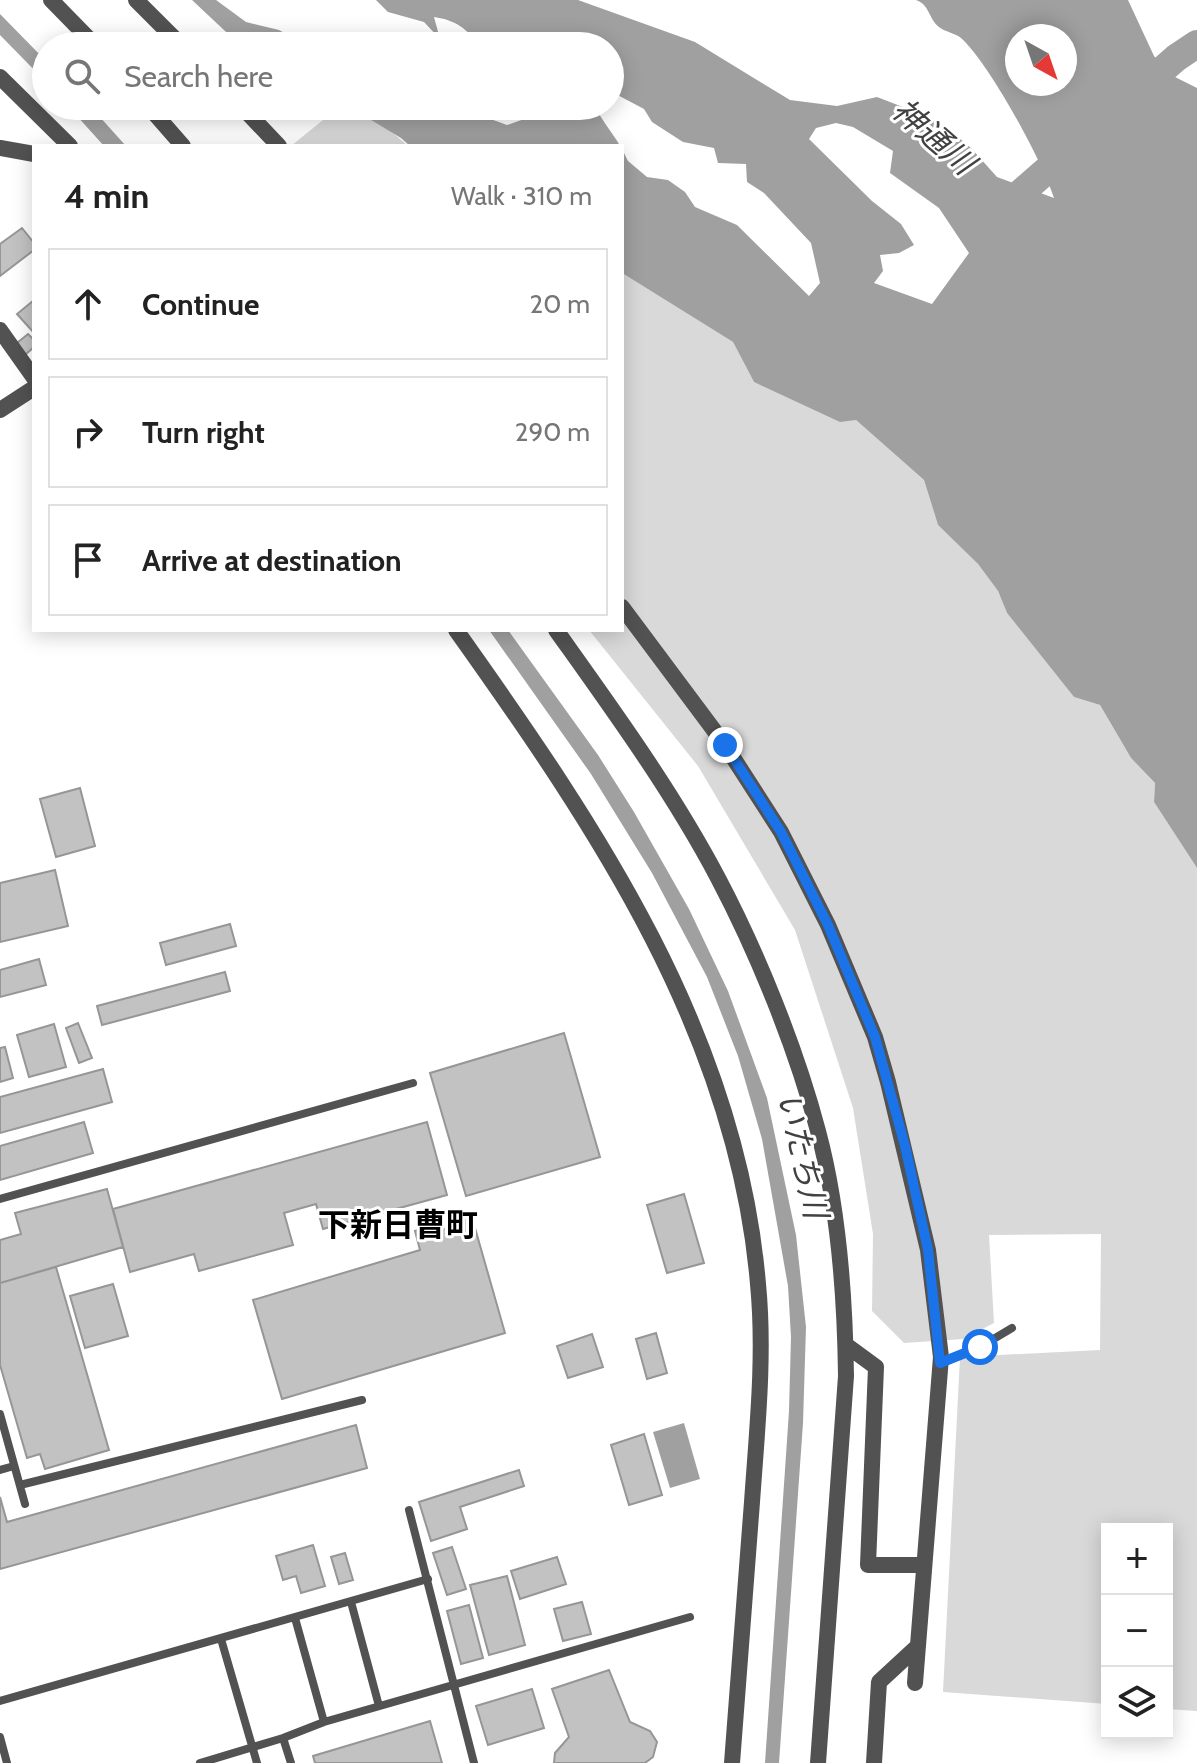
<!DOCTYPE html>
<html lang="en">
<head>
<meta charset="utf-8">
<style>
	body { margin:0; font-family:Cabin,"Noto Sans JP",sans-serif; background:#f2f2f2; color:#222 }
	.controls { position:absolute; right:24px; bottom:24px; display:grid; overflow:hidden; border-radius:0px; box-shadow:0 4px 20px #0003 }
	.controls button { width:72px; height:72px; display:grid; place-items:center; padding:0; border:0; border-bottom:2px solid #e0e0e0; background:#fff; color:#222; font:40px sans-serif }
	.compass { position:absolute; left:1005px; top:24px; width:72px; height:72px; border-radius:50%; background:#fff; box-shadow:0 4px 20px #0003; rotate:140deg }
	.stop { position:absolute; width:24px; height:24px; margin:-18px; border:6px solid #1a73e8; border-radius:50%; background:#fff }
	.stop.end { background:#1a73e8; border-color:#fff; box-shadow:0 2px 8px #0008 }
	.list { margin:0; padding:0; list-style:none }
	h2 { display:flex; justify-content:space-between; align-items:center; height:104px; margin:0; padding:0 32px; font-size:34px }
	h2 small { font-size:26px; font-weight:400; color:#767676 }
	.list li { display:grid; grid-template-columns:52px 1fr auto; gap:24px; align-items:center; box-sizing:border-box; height:112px; margin:0 16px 16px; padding:0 16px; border:2px solid #e0e0e0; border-radius:0px }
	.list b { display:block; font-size:30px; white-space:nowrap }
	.list em { font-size:26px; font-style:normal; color:#767676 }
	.icon { flex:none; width:44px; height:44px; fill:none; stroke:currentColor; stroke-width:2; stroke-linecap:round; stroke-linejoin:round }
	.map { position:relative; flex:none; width:1197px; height:1763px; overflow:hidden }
	.search { position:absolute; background:#fff; box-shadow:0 4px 20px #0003; left:32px; top:32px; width:592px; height:88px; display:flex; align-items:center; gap:20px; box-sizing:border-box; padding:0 28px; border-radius:44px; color:#767676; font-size:30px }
	.panel { position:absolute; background:#fff; box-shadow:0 4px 20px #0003; left:32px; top:144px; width:592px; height:488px; border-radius:0px }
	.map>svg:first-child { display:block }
</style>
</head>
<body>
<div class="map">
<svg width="1197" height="1763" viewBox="0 0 1197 1763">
	<rect width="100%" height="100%" fill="#fff"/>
	<path fill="#d9d9d9" d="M 337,106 C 362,106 390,130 408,146 L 291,146 L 334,111 Z
		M 622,273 L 733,342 L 754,382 L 856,420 L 924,480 L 938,525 L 978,564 L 998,591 L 1007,613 L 1074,697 L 1100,705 L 1131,758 L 1155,783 L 1154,802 L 1197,868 L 1197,1711 L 1167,1709 L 1167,1529 L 1107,1529 L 1107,1704 L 943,1692 L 960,1357 L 1100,1350 L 1101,1234 L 989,1235 L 994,1323 L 963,1339 L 904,1343 L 872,1311 L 873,1234 L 853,1108 L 795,930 L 698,766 L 589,630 L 622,630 Z"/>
	<path fill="#a0a0a0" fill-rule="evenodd" d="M 192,0 L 216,0 L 246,22 L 279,30 L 308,46 L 256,46 L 253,44 L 241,46 Z
		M 376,0 L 578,0 L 695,42 L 790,100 L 837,106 L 877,97 L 939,121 L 971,148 L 997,177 L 1054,198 C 1043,162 989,63 961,38 C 955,33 945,32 939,27 C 928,18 930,5 916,0 L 1128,0 L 1154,56 L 1167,73 L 1197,88 L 1197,868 L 1154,802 L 1155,783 L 1131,758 L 1100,705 L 1074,697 L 1007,613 L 998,591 L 978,564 L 938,525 L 924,480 L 856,420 L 840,422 L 754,382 L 733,342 L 622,273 L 622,149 L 628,161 L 647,177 L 668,180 L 685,192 L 695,207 L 737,225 L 809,296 L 820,283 L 811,243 L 764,193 L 747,182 L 746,164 L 718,163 L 714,148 L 683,142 L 652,122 L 644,109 L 610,91 L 610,46 L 480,46 C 467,29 456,20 434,17 L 440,39 L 424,22 L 388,12 ZM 1017,36 L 1065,36 L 1065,84 L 1017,84 ZM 836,123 L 853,127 L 893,151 L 890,173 L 939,208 L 969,253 L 932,304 L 874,283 L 883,271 L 880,255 L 899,253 L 914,245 L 901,224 L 872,201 L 809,139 L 816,128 Z
		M 0,14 L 46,61 L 46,82 L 0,35 Z
		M 68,106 L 90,106 L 126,146 L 104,146 Z
		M 348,106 L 481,106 L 485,117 L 507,125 L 527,118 L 518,106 L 596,106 C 599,118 614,134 620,146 L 410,146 L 401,138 Z
		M 489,630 L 508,630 L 598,755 L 634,812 L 689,909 L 728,991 L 767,1098 L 796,1235 L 806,1327 L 803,1423 L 779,1763 L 765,1763 L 789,1411 L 791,1337 L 788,1286 L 762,1139 L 738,1056 L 707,977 L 652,873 L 591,774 Z
		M 684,1423 L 700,1479 L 670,1488 L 653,1432 Z"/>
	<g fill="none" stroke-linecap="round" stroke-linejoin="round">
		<path stroke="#a0a0a0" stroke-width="28" d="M 1135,94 L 1176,58 L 1197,44
			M 999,212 L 1070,150"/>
	</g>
	<path fill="#c2c2c2" stroke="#969696" stroke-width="2" d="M 22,228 L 34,243 L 34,250 L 0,276 L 0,244 Z
		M 34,300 L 34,333 L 17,314 Z
		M 28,334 L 34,340 L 34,347 L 25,355 L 17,343 Z
		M 80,788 L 95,846 L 56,857 L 40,799 Z
		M 55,870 L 68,926 L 0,942 L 0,883 Z
		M 230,924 L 236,946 L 166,965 L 160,943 Z
		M 39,959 L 46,985 L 0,997 L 0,970 Z
		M 225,972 L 230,991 L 102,1025 L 97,1006 Z
		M 78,1023 L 92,1058 L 79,1063 L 66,1028 Z
		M 54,1024 L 66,1067 L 29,1077 L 17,1035 Z
		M 564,1033 L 600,1157 L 466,1196 L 430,1073 Z
		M 5,1047 L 13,1078 L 0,1082 L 0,1048 Z
		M 103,1069 L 112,1102 L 0,1133 L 0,1097 Z
		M 84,1122 L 93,1153 L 0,1180 L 0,1146 Z
		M 427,1122 L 447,1195 L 323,1229 L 316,1204 L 284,1213 L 293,1245 L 199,1271 L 194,1254 L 130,1272 L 113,1209 Z
		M 107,1189 L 123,1247 L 0,1283 L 0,1240 L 21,1234 L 15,1213 Z
		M 684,1194 L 704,1263 L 667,1273 L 647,1205 Z
		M 471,1214 L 505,1333 L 282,1399 L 253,1300 L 420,1250 L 415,1231 Z
		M 56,1267 L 109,1450 L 45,1469 L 40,1454 L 27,1458 L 0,1365 L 0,1283 Z
		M 113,1284 L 128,1336 L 85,1348 L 70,1296 Z
		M 656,1333 L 667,1373 L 647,1379 L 636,1339 Z
		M 592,1334 L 603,1367 L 568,1378 L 557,1346 Z
		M 356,1425 L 367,1468 L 0,1569 L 0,1497 L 7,1522 Z
		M 644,1434 L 662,1495 L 629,1505 L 611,1445 Z
		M 519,1470 L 524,1486 L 460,1507 L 467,1529 L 431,1541 L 419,1502 Z
		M 313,1545 L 325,1586 L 301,1593 L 296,1576 L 283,1580 L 276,1556 Z
		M 452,1547 L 466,1589 L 447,1595 L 433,1553 Z
		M 345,1553 L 353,1580 L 339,1584 L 331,1557 Z
		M 557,1557 L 566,1584 L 520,1599 L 511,1571 Z
		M 507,1576 L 525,1645 L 489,1655 L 470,1585 Z
		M 582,1602 L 591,1634 L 563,1641 L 554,1609 Z
		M 469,1605 L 483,1658 L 461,1664 L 447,1611 Z
		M 609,1670 L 630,1722 L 650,1731 L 657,1742 L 653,1757 L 645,1763 L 554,1763 L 555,1753 L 569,1737 L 552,1689 Z
		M 532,1689 L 544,1728 L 488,1745 L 476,1706 Z
		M 430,1721 L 442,1763 L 315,1763 L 313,1756 Z"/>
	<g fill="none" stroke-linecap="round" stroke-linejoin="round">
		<path stroke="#525252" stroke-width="8" d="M 0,1199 L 413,1083
			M 941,1363 L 980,1347 L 1012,1328
			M 0,1414 L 25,1504
			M 0,1470 L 14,1466
			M 20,1485 L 362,1400
			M 409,1510 L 474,1763
			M 351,1602 L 379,1706
			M 295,1618 L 324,1722
			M 221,1639 L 257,1763
			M 0,1701 L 428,1579
			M 0,1737 L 7,1763
			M 200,1763 L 283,1738
			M 291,1763 L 283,1738 L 324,1722 L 690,1617"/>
		<path stroke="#525252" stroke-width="16" d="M 51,0 L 96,46
			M 136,0 L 182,46
			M 0,77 L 70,146
			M 148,106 L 183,146
			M 241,106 L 279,146
			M 0,148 L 34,154
			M 0,330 L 34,378
			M 0,410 L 34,388
			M 622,607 L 725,745 L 781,832 L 828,925 L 875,1037 L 888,1082 L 928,1250 L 941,1357 L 915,1683
			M 456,630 C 597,828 737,1034 758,1284 C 765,1356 757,1430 752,1502 C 745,1589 738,1676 732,1763
			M 556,630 C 613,710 672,791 718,878 C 758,954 796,1048 818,1131 C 839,1209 845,1296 846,1376 L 818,1763
			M 846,1345 L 876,1367 L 868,1565 L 924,1565
			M 874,1763 L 879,1682 L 918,1646"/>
	</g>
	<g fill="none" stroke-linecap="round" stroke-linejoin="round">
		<path stroke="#1a73e8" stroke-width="10" d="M 725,745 L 781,832 L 828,925 L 875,1037 L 905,1146 L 928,1250 L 940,1363 L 980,1347"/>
	</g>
	<g text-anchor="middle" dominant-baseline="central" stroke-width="6" stroke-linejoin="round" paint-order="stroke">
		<g font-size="32" font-style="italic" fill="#414141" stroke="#fff">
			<text transform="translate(934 136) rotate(41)">神通川</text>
			<text transform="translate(803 1155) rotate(77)">いたち川</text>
		</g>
		<g font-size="32" font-weight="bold" fill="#000" stroke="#fff">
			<text x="398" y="1224">下新日曹町</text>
		</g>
	</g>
</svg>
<div class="controls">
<button>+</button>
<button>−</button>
<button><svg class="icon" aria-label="layers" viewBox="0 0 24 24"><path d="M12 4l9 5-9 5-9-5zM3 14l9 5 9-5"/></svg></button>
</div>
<svg class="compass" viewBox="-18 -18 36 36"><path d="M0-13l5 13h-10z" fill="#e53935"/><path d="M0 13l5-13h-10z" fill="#767676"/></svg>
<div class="stop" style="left:980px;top:1347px"></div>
<div class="stop end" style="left:725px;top:745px"></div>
<div class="search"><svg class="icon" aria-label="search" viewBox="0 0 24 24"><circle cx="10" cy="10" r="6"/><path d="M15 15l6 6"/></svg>Search here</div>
<section class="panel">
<h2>4 min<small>Walk · 310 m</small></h2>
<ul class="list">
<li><svg class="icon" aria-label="ahead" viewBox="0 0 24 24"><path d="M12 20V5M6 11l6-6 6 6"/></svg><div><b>Continue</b></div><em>20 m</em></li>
<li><svg class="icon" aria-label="right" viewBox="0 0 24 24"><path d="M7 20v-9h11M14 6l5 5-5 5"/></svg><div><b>Turn right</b></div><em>290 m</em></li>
<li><svg class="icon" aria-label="arrive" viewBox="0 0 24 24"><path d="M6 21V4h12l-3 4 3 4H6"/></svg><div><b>Arrive at destination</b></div></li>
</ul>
</section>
</div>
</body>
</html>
